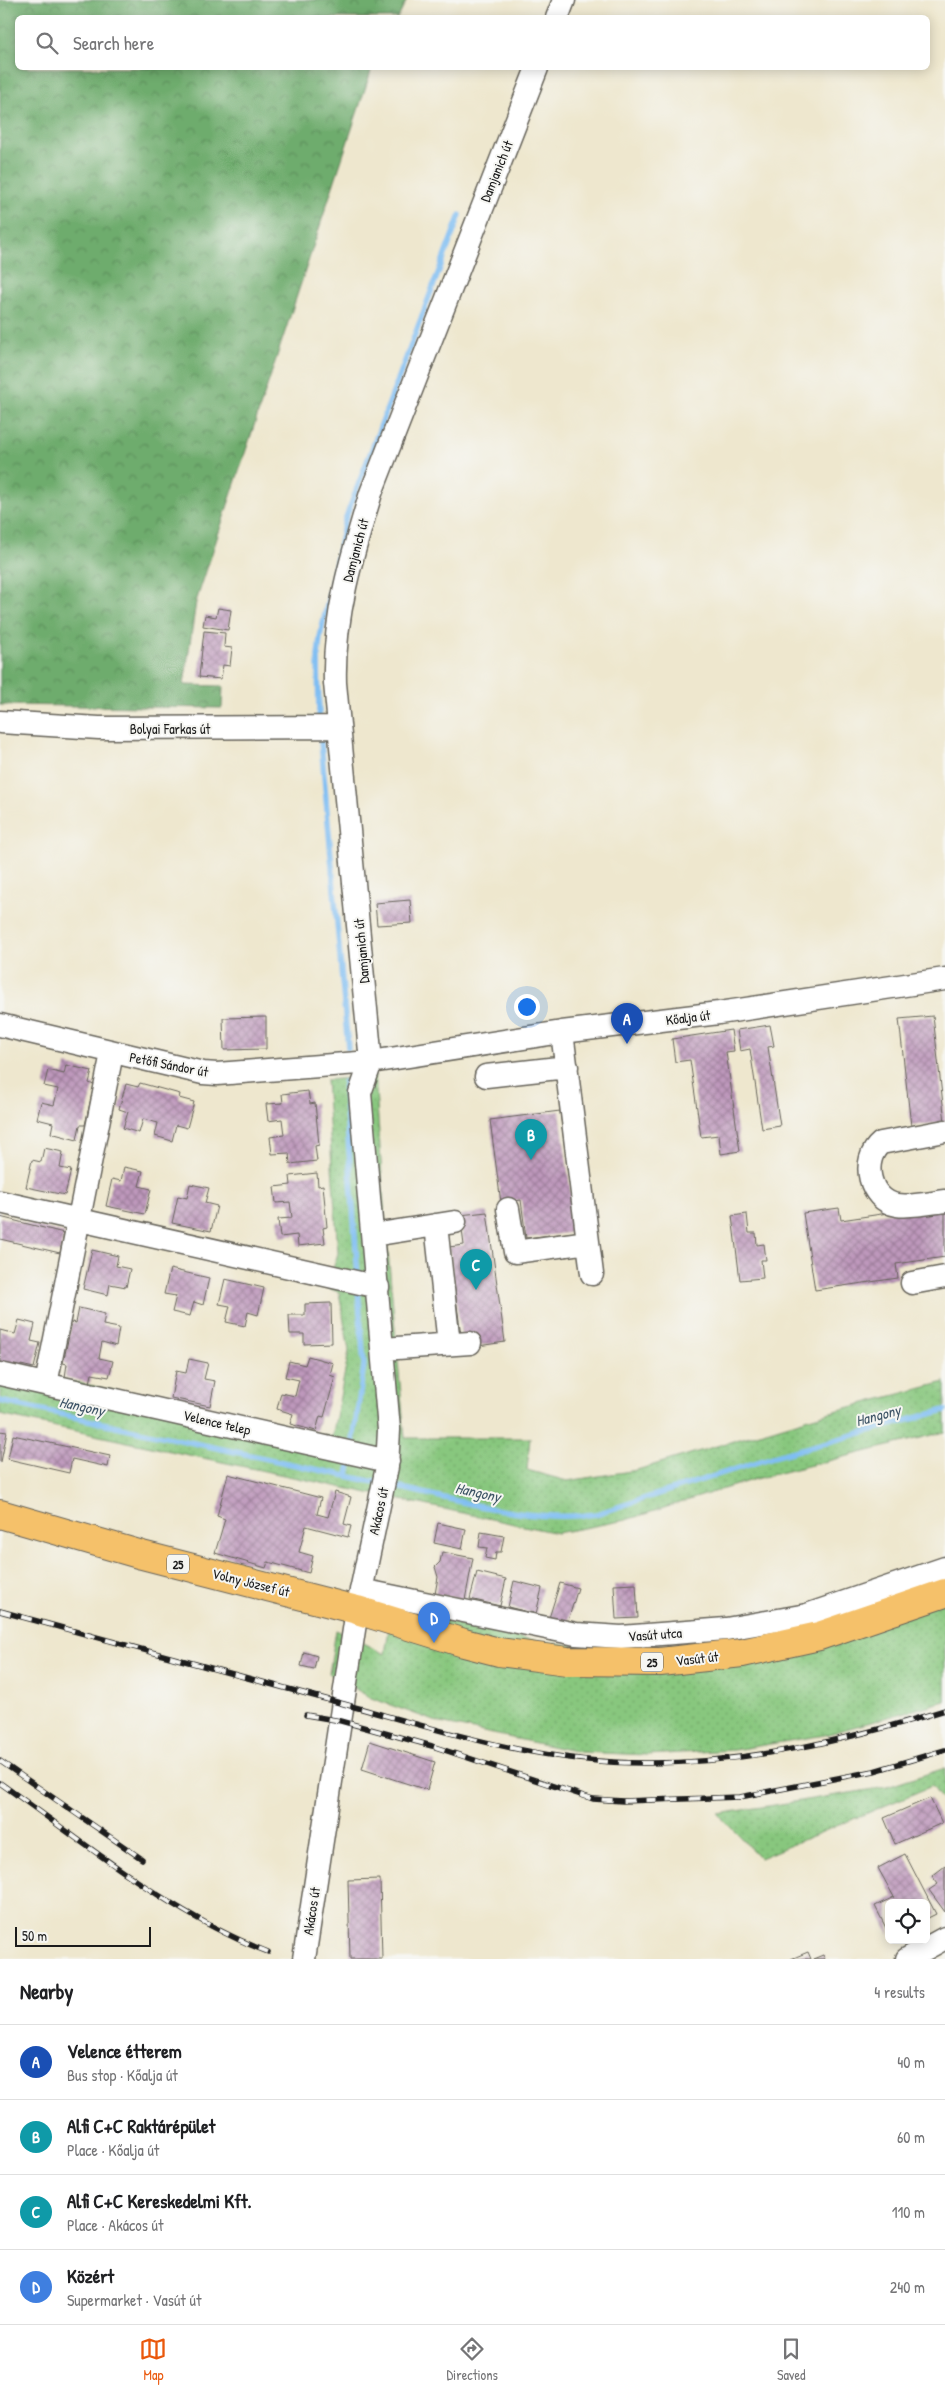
<!DOCTYPE html>
<html lang="en">
<head>
<meta charset="utf-8">
<style>
	body { margin:0; font-family:"Patrick Hand",sans-serif; background:#f2f2f2; color:#202124 }
	.controls { position:absolute; right:15px; bottom:15px; display:grid; overflow:hidden; border-radius:8px; box-shadow:0 2px 12px #0003 }
	.controls button { width:45px; height:45px; display:grid; place-items:center; padding:0; border:0; border-bottom:1px solid #e0e0e0; background:#fff; color:#202124; font:25px sans-serif }
	.scale { position:absolute; left:15px; bottom:12px; width:136px; box-sizing:border-box; padding-left:5px; border:2px solid #1c1c1c; border-top:0; font-size:14px; line-height:18px; white-space:nowrap; color:#1c1c1c; -webkit-text-stroke:4px #f6f6f2; paint-order:stroke }
	.you { position:absolute; left:526px; top:1006px; width:18px; height:18px; margin:-12px; border:4px solid #fff; border-radius:50%; background:#1a73e8; box-shadow:0 0 0 8px #1a73e833 }
	.badge { display:grid; place-items:center; width:32px; height:32px; border-radius:50%; background:#ea580c; color:#fff; font-size:16px; font-weight:700 }
	.pin { position:absolute; translate:-50% -41px; filter:drop-shadow(0 1px 2px #0008) }
	.pin::after { content:''; position:absolute; top:26px; width:18px; height:15px; background:inherit; clip-path:polygon(0 0,100% 0,50% 100%) }
	.list { margin:0; padding:0; list-style:none }
	h2 { display:flex; justify-content:space-between; align-items:center; height:65px; margin:0; padding:0 20px; font-size:21px }
	h2 small { font-size:16px; font-weight:400; color:#757577 }
	.list li { display:grid; grid-template-columns:32px 1fr auto; gap:15px; align-items:center; box-sizing:border-box; height:75px; padding:0 20px; border-top:1px solid #e0e0e0 }
	.list b { display:block; font-size:19px; white-space:nowrap }
	.list p { margin:0; font-size:16px; white-space:nowrap; color:#757577 }
	.list em { font-size:16px; font-style:normal; color:#757577 }
	.icon { flex:none; width:28px; height:28px; fill:none; stroke:currentColor; stroke-width:2; stroke-linecap:round; stroke-linejoin:round }
	.map { position:relative; flex:none; width:945px; height:1959px; overflow:hidden }
	.search { position:absolute; background:#fff; box-shadow:0 2px 12px #0003; left:15px; right:15px; top:15px; height:55px; display:flex; align-items:center; gap:12px; box-sizing:border-box; padding:0 18px; border-radius:8px; color:#757577; font-size:19px }
	.sheet { height:365px; background:#fff }
	nav { display:flex; justify-content:space-around; align-items:center; box-sizing:border-box; height:70px; border-top:1px solid #e0e0e0; background:#fff; font-size:14px; color:#757577 }
	nav a { display:grid; justify-items:center; gap:2px }
	nav .on { color:#ea580c }
	.map>svg:first-child { display:block }
</style>
</head>
<body>
<div class="map">
<svg width="945" height="1959" viewBox="0 0 945 1959">
	<defs>
		<pattern id="grass-dots" width="8" height="8" patternUnits="userSpaceOnUse" patternTransform="scale(1.25)"><rect width="8" height="8" fill="#88c77e"/><path d="M2 2h.1M6 6h.1" fill="none" stroke="#75aa6c" stroke-width="1.8" stroke-linecap="round"/></pattern>
		<pattern id="forest-crowns" width="20" height="18" patternUnits="userSpaceOnUse" patternTransform="scale(1.25)"><rect width="20" height="18" fill="#6eac6d"/><path d="M2 6a3 3 0 1 1 6 0M12 15a3 3 0 1 1 6 0" fill="none" stroke="#5a8b59"/></pattern>
		<pattern id="building-cross-hatch" width="8" height="8" patternUnits="userSpaceOnUse" patternTransform="scale(1.25)"><rect width="8" height="8" fill="#be98bc"/><path d="M0 0l8 8M0 8l8-8" fill="none" stroke="#9a7b98"/></pattern>
	</defs>
	<rect width="100%" height="100%" fill="#f6f6f2"/>
	<filter id="ink" filterUnits="userSpaceOnUse"><feTurbulence type="fractalNoise" baseFrequency=".02" numOctaves="2"/><feDisplacementMap in="SourceGraphic" scale="10" xChannelSelector="R" yChannelSelector="G"/><feConvolveMatrix kernelMatrix="1 2 1 2 8 2 1 2 1" color-interpolation-filters="sRGB"/></filter>
	<filter id="wash" filterUnits="userSpaceOnUse"><feTurbulence type="fractalNoise" baseFrequency=".0096" numOctaves="4" result="noise"/><feDisplacementMap in="SourceGraphic" scale="20" xChannelSelector="R" yChannelSelector="G"/><feGaussianBlur stdDeviation="1.12" result="paint"/><feColorMatrix in="noise" values="0 0 0 0 0 0 0 0 0 0 0 0 0 0 0 0 0 1.4 0 .05"/><feComposite in="paint" operator="in"/></filter>
	<g filter="url(#wash)">
		<rect width="100%" height="100%" fill="#eee7ce"/>
		<path fill="url(#grass-dots)" stroke="#52724d" d="M 375,1076 L 385,1219 L 405,1438 L 530,1438 L 527,1470 L 567,1481 L 637,1470 L 816,1416 L 945,1382 L 945,1432 L 755,1479 L 626,1520 L 557,1533 L 0,1415 L 0,1366 L 332,1437 L 349,1351 L 339,1292 L 327,1288 L 338,1253 L 326,1080 Z
			M 945,1582 L 945,1701 L 825,1735 L 734,1750 L 647,1755 L 579,1752 L 440,1723 L 371,1698 L 329,1674 L 336,1630 L 385,1654 L 392,1609 L 526,1639 L 592,1648 L 715,1646 L 799,1632 Z
			M 945,1768 L 945,1804 L 932,1786 L 760,1858 L 718,1814 L 887,1787 Z"/>
		<path fill="url(#forest-crowns)" stroke="#456444" d="M 0,0 L 407,0 L 398,18 L 18,18 L 18,68 L 372,68 L 196,602 L 184,685 L 223,686 L 222,708 L 0,705 Z"/>
		<g fill="none" stroke-linecap="round" stroke-linejoin="round">
			<path stroke="#7fbef3" stroke-width="5.5" d="M 319,721 L 318,656 L 320,637 L 345,520 L 460,215
				M 320,731 L 348,1048
				M 344,1082 L 358,1277
				M 0,1401 L 379,1483
				M 352,1448 L 364,1365 L 358,1289
				M 348,1476 L 351,1457
				M 388,1485 C 455,1499 528,1524 596,1514 L 773,1457 L 945,1410"/>
		</g>
		<g id="blocks">
			<path fill="url(#building-cross-hatch)" d="M 218,608 L 231,610 L 228,630 L 203,626 L 205,615 L 216,617 Z
				M 204,631 L 225,633 L 224,647 L 232,648 L 230,666 L 223,665 L 221,679 L 199,677 Z
				M 410,900 L 412,923 L 377,925 L 375,903 Z
				M 933,1016 L 945,1122 L 911,1126 L 899,1019 Z
				M 266,1017 L 266,1049 L 224,1050 L 223,1018 Z
				M 770,1025 L 774,1046 L 768,1047 L 780,1126 L 762,1129 L 750,1049 L 740,1051 L 737,1030 Z
				M 731,1030 L 734,1051 L 726,1052 L 740,1151 L 721,1154 L 719,1135 L 701,1137 L 690,1060 L 675,1062 L 672,1039 Z
				M 66,1065 L 92,1071 L 89,1083 L 94,1085 L 85,1125 L 80,1125 L 77,1140 L 51,1133 L 53,1123 L 37,1119 L 41,1102 L 54,1105 L 58,1089 L 44,1086 L 48,1070 L 64,1074 Z
				M 140,1083 L 180,1094 L 179,1098 L 194,1102 L 187,1128 L 176,1125 L 172,1141 L 155,1136 L 158,1123 L 143,1119 L 139,1133 L 123,1128 L 128,1112 L 119,1109 L 126,1084 L 138,1087 Z
				M 308,1091 L 310,1104 L 315,1103 L 319,1145 L 315,1146 L 317,1161 L 290,1164 L 289,1153 L 272,1154 L 270,1137 L 284,1135 L 282,1119 L 268,1121 L 266,1104 L 283,1103 L 282,1094 Z
				M 560,1111 L 576,1232 L 526,1238 L 521,1200 L 501,1203 L 490,1120 Z
				M 44,1148 L 63,1152 L 60,1168 L 71,1170 L 65,1195 L 26,1187 L 32,1160 L 41,1162 Z
				M 124,1167 L 143,1171 L 139,1186 L 151,1189 L 145,1214 L 106,1206 L 112,1179 L 121,1181 Z
				M 317,1173 L 318,1186 L 323,1185 L 327,1227 L 323,1228 L 325,1243 L 298,1246 L 297,1235 L 280,1237 L 278,1219 L 292,1218 L 290,1202 L 276,1203 L 274,1187 L 291,1185 L 290,1176 Z
				M 190,1184 L 209,1188 L 205,1203 L 217,1206 L 211,1231 L 172,1223 L 178,1196 L 187,1198 Z
				M 942,1205 L 945,1214 L 945,1257 L 896,1264 L 898,1278 L 815,1290 L 803,1213 L 839,1208 L 841,1220 Z
				M 487,1212 L 505,1342 L 478,1346 L 476,1333 L 461,1335 L 449,1247 L 464,1245 L 460,1215 Z
				M 747,1214 L 749,1233 L 756,1233 L 757,1245 L 764,1244 L 766,1260 L 761,1260 L 763,1278 L 740,1280 L 732,1216 Z
				M 0,1217 L 64,1233 L 60,1253 L 0,1239 Z
				M 92,1250 L 118,1256 L 116,1266 L 130,1269 L 126,1287 L 110,1284 L 108,1295 L 83,1289 Z
				M 170,1269 L 209,1278 L 203,1305 L 194,1302 L 190,1316 L 172,1312 L 176,1296 L 164,1294 Z
				M 225,1279 L 264,1288 L 258,1315 L 248,1312 L 245,1326 L 226,1322 L 230,1306 L 219,1304 Z
				M 331,1303 L 332,1343 L 304,1344 L 304,1334 L 290,1334 L 289,1315 L 305,1315 L 305,1304 Z
				M 79,1308 L 105,1314 L 103,1325 L 119,1328 L 116,1346 L 102,1342 L 99,1358 L 113,1361 L 109,1377 L 92,1374 L 90,1383 L 65,1377 L 67,1364 L 63,1363 L 72,1322 L 76,1323 Z
				M 19,1320 L 35,1324 L 31,1341 L 40,1343 L 34,1368 L 21,1365 L 20,1370 L 0,1365 L 0,1330 L 15,1334 Z
				M 308,1356 L 333,1363 L 330,1375 L 335,1377 L 324,1417 L 320,1416 L 316,1431 L 290,1424 L 293,1414 L 277,1409 L 281,1393 L 295,1396 L 299,1380 L 285,1377 L 289,1361 L 305,1365 Z
				M 189,1359 L 208,1363 L 204,1379 L 215,1381 L 210,1406 L 171,1398 L 176,1371 L 186,1373 Z
				M 0,1431 L 7,1432 L 1,1462 L 0,1462 Z
				M 13,1435 L 110,1456 L 108,1467 L 72,1459 L 69,1473 L 8,1459 Z
				M 228,1474 L 321,1498 L 317,1514 L 328,1517 L 335,1492 L 351,1497 L 344,1524 L 351,1526 L 348,1537 L 306,1526 L 299,1552 L 313,1556 L 309,1573 L 268,1562 L 266,1568 L 215,1553 L 225,1519 L 217,1516 Z
				M 438,1523 L 466,1529 L 462,1549 L 434,1543 Z
				M 481,1532 L 504,1536 L 501,1552 L 496,1552 L 495,1560 L 485,1558 L 487,1548 L 479,1547 Z
				M 442,1552 L 473,1558 L 465,1600 L 435,1594 L 438,1577 L 435,1567 L 440,1562 Z
				M 477,1572 L 506,1579 L 500,1606 L 470,1599 Z
				M 514,1581 L 542,1588 L 536,1614 L 508,1607 Z
				M 560,1583 L 578,1588 L 567,1624 L 549,1618 Z
				M 636,1584 L 638,1618 L 616,1619 L 614,1585 Z
				M 304,1652 L 317,1656 L 314,1669 L 301,1666 Z
				M 370,1741 L 435,1762 L 427,1790 L 362,1769 Z
				M 930,1798 L 942,1823 L 895,1844 L 884,1818 Z
				M 905,1854 L 936,1914 L 926,1919 L 926,1903 L 889,1903 L 889,1934 L 875,1906 L 894,1897 L 878,1868 Z
				M 945,1866 L 945,1912 L 929,1890 L 938,1884 L 932,1876 Z
				M 380,1879 L 382,1959 L 350,1959 L 348,1880 Z
				M 808,1952 L 811,1959 L 791,1959 Z
				M 823,1955 L 825,1959 L 813,1959 Z"/>
		</g>
	</g>
	<g filter="url(#ink)">
		<use href="#blocks" fill-opacity="0" stroke="#66635a" stroke-width="1"/>
		<g fill="none" stroke-linecap="round" stroke-linejoin="round">
			<defs>
				<path id="minor" d="M 557,18 L 564,0
					M 0,722 L 99,728 L 339,727
					M 0,1025 L 203,1073 L 217,1074 L 371,1062 L 562,1032 L 719,1013 L 945,979
					M 562,1032 L 592,1274
					M 486,1076 L 567,1067
					M 945,1131 L 881,1143 C 860,1160 869,1200 897,1205 C 912,1207 930,1203 945,1201
					M 0,1202 L 378,1287
					M 508,1209 L 515,1252 L 588,1242
					M 436,1225 L 449,1344
					M 373,1235 L 455,1222
					M 912,1283 L 945,1277
					M 383,1349 L 470,1343
					M 0,1374 L 388,1461
					M 46,1384 L 112,1053
					M 361,1590 L 576,1634 L 621,1637 L 726,1629 L 807,1615 L 945,1568
					M 304,1959 L 357,1610 L 387,1467 L 389,1430 L 360,1093 L 371,1062 L 335,683 C 333,617 352,555 371,493 L 537,68
					M 907,1959 L 945,1938"/>
				<path id="major" d="M 0,1514 L 142,1555 L 357,1610 L 464,1643 L 499,1652 L 567,1661 L 660,1662 L 742,1653 L 819,1636 L 945,1593"/>
			</defs>
			<use href="#minor" stroke="#66635a" stroke-width="25"/>
			<use href="#major" stroke="#66635a" stroke-width="30"/>
			<use href="#minor" stroke="#fff" stroke-width="22"/>
			<use href="#major" stroke="#f5c16b" stroke-width="28"/>
			<defs>
				<path id="rail" d="M 0,1611 C 114,1642 229,1673 344,1704 C 443,1731 540,1763 644,1763 C 746,1764 848,1740 945,1710
					M 306,1715 L 341,1721 L 432,1746 L 593,1799 L 623,1801 L 740,1797 L 874,1771 L 945,1750
					M 0,1761 L 142,1859
					M 0,1783 C 85,1843 170,1914 268,1952"/>
			</defs>
			<use href="#rail" stroke="#1c1c1c" stroke-width="5.5"/>
			<use href="#rail" stroke="#f6f6f2" stroke-width="4" stroke-dasharray="11" stroke-linecap="butt"/>
		</g>
	</g>
	<g text-anchor="middle" dominant-baseline="central" stroke-width="4" stroke-linejoin="round" paint-order="stroke">
		<g fill="#f6f6f2" stroke="#5d5d5c" stroke-width="1">
			<rect x="167" y="1554.5" width="22" height="19" rx="4"/>
			<rect x="641" y="1652.5" width="22" height="19" rx="4"/>
		</g>
		<g font-size="12" font-weight="bold" fill="#1c1c1c">
			<text x="178" y="1564">25</text>
			<text x="652" y="1662">25</text>
		</g>
		<g font-size="14" fill="#1c1c1c" stroke="#f6f6f2">
			<text transform="translate(496 171) rotate(-68)">Damjanich út</text>
			<text transform="translate(355 550) rotate(-75)">Damjanich út</text>
			<text x="170" y="728">Bolyai Farkas út</text>
			<text transform="translate(361 951) rotate(-95)">Damjanich út</text>
			<text transform="translate(688 1017) rotate(-7)">Kőalja út</text>
			<text transform="translate(169 1064) rotate(11)">Petőfi Sándor út</text>
			<text transform="translate(217 1422) rotate(13)">Velence telep</text>
			<text transform="translate(378 1511) rotate(-78)">Akácos út</text>
			<text transform="translate(251 1582) rotate(14)">Volny József út</text>
			<text transform="translate(655 1634) rotate(-4)">Vasút utca</text>
			<text transform="translate(697 1658) rotate(-6)">Vasút út</text>
			<text transform="translate(311 1911) rotate(-81)">Akácos út</text>
		</g>
		<g font-size="15" font-style="italic" fill="#3f5567" stroke="#f6f6f2">
			<text transform="translate(82 1406) rotate(12)">Hangony</text>
			<text transform="translate(878 1415) rotate(-15)">Hangony</text>
			<text transform="translate(478 1492) rotate(12)">Hangony</text>
		</g>
	</g>
</svg>
<div class="controls">
<button><svg class="icon" aria-label="locate" viewBox="0 0 24 24"><circle cx="12" cy="12" r="6"/><path d="M12 2v4M12 18v4M2 12h4M18 12h4"/></svg></button>
</div>
<div class="scale">50 m</div>
<div class="you"></div>
<div class="pin badge" style="left:627px;top:1044px;background:#1a4fb4">A</div>
<div class="pin badge" style="left:531px;top:1160px;background:#0f9aa8">B</div>
<div class="pin badge" style="left:476px;top:1290px;background:#0f9aa8">C</div>
<div class="pin badge" style="left:434px;top:1643px;background:#3f7fe0">D</div>
<div class="search"><svg class="icon" aria-label="search" viewBox="0 0 24 24"><circle cx="10" cy="10" r="6"/><path d="M15 15l6 6"/></svg>Search here</div>
</div>
<section class="sheet">
<h2>Nearby<small>4 results</small></h2>
<ul class="list">
<li><span class="badge" style="background:#1a4fb4">A</span><div><b>Velence étterem</b><p>Bus stop · Kőalja út</p></div><em>40 m</em></li>
<li><span class="badge" style="background:#0f9aa8">B</span><div><b>Alfi C+C Raktárépület</b><p>Place · Kőalja út</p></div><em>60 m</em></li>
<li><span class="badge" style="background:#0f9aa8">C</span><div><b>Alfi C+C Kereskedelmi Kft.</b><p>Place · Akácos út</p></div><em>110 m</em></li>
<li><span class="badge" style="background:#3f7fe0">D</span><div><b>Közért</b><p>Supermarket · Vasút út</p></div><em>240 m</em></li>
</ul>
</section>
<nav>
<a class="on"><svg class="icon" aria-label="map" viewBox="0 0 24 24"><path d="M3 6l6-2 6 2 6-2v14l-6 2-6-2-6 2zM9 4v14M15 6v14"/></svg>Map</a>
<a><svg class="icon" aria-label="directions" viewBox="0 0 24 24"><path d="M12 3l9 9-9 9-9-9zM9 14v-3h6M13 9l2 2-2 2"/></svg>Directions</a>
<a><svg class="icon" aria-label="saved" viewBox="0 0 24 24"><path d="M7 4h10v16l-5-4-5 4z"/></svg>Saved</a>
</nav>
</body>
</html>
